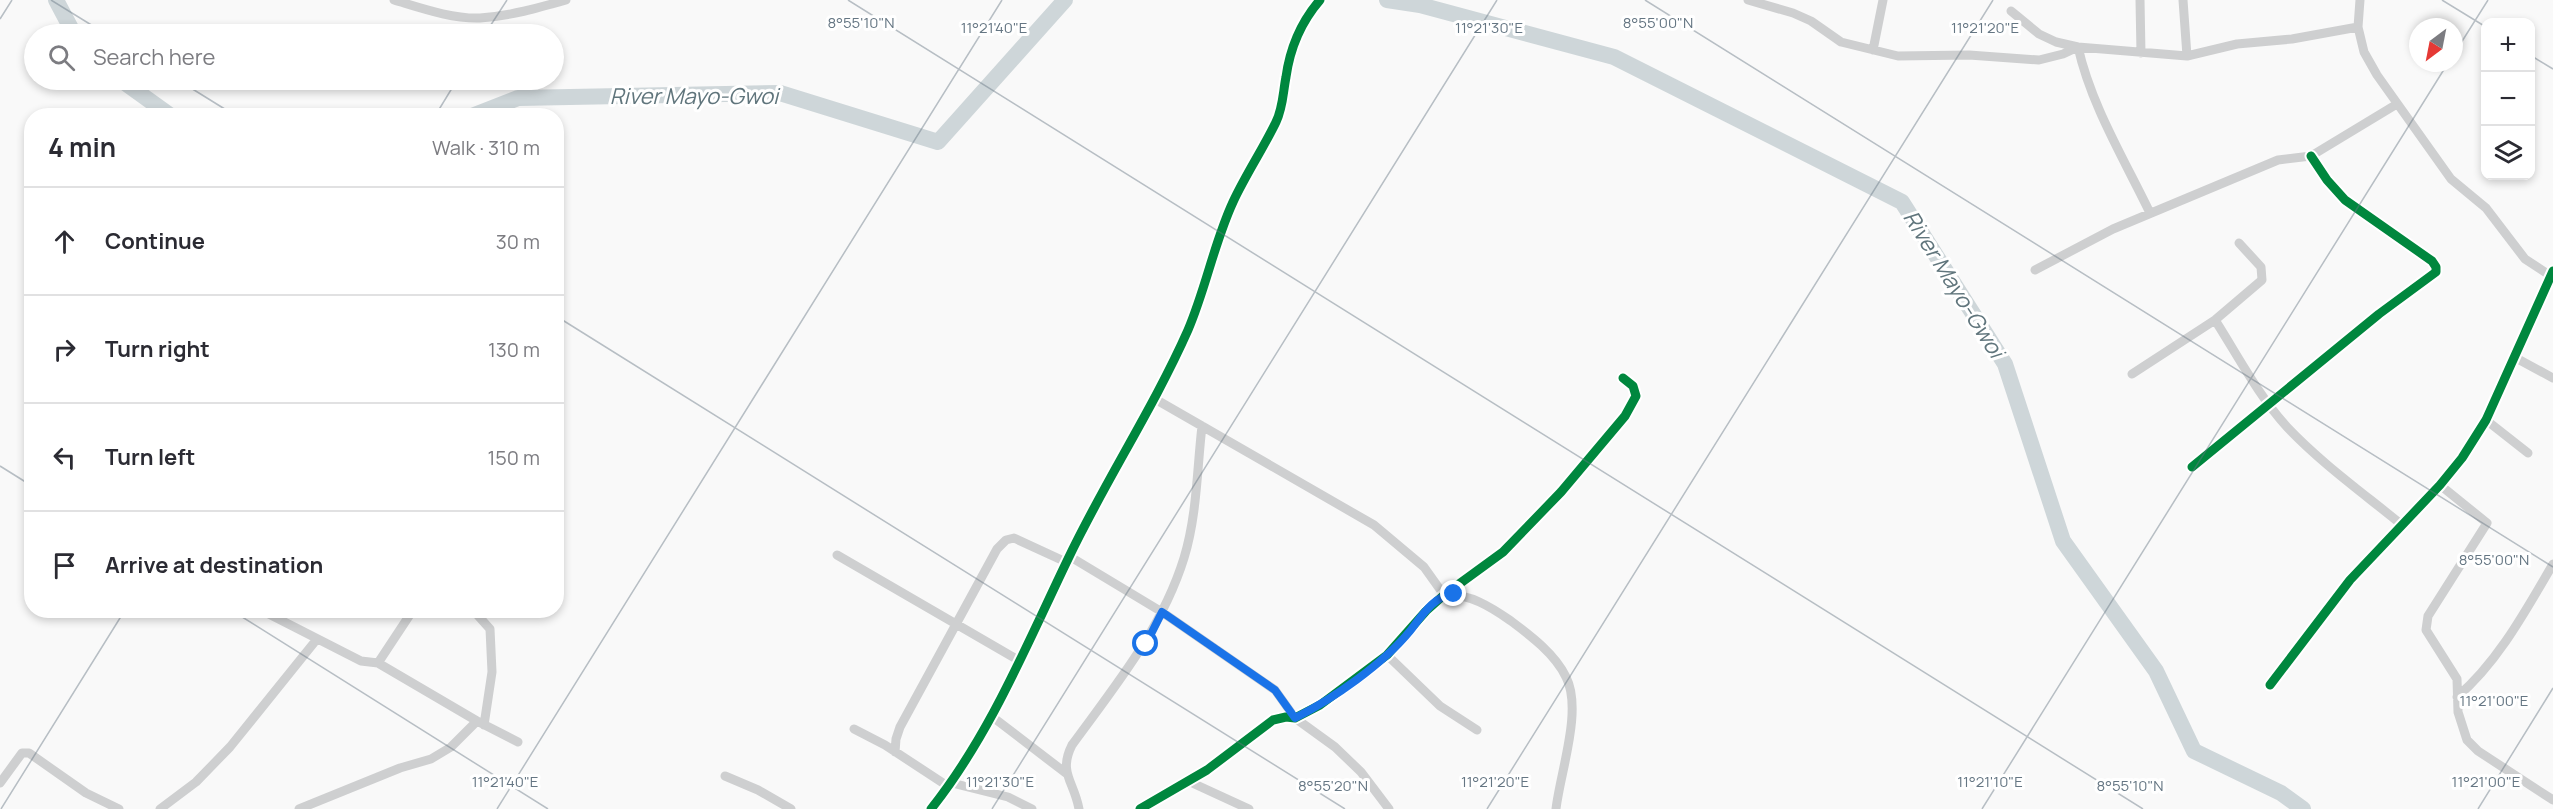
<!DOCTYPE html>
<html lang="en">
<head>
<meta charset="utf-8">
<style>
	body { margin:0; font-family:Manrope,sans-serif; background:#f7f7f7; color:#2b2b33 }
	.controls { position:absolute; right:18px; top:18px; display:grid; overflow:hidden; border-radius:12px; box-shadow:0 3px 9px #0003 }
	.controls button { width:54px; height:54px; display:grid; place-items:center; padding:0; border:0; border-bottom:2px solid #e1e1e2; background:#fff; color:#2b2b33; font:30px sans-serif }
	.compass { position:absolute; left:2409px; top:18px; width:54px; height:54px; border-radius:50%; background:#fff; box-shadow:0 3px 9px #0003; rotate:212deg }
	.stop { position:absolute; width:18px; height:18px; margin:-14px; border:4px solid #1a73e8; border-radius:50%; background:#fff }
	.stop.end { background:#1a73e8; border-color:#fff; box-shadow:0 2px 6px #0008 }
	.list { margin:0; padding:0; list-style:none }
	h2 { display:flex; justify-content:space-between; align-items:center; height:78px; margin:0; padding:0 24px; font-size:26px }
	h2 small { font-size:20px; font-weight:400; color:#7c7c81 }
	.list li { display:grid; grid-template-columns:39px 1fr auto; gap:18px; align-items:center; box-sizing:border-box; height:108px; padding:0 24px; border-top:2px solid #e1e1e2 }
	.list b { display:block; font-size:22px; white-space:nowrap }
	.list em { font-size:20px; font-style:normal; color:#7c7c81 }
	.icon { flex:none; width:33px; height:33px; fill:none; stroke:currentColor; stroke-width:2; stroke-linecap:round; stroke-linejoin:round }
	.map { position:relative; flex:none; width:2553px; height:809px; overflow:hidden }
	.search { position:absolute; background:#fff; box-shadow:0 3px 9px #0003; left:24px; top:24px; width:540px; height:66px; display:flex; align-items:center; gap:15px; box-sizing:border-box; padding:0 21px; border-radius:33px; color:#7c7c81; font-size:22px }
	.panel { position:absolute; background:#fff; box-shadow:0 3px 9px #0003; left:24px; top:108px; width:540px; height:510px; border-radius:24px }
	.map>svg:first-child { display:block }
</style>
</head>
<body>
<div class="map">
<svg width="2553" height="809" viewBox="0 0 2553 809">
	<rect width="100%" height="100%" fill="#f9f9f9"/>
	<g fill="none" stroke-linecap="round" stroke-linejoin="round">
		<path stroke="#ced6d9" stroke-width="16" d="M 56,0 L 74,34
			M 1387,0 L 1420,5 L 1614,57 L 1902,202 L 2005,364 L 2063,541 L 2156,671 L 2194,751 L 2281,793 L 2303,809
			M 121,80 L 171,116
			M 472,116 L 518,98 L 780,93 L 938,142 L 1065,0"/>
		<path stroke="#cecfd0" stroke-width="9" d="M 394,0 C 421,8 452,19 480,18 C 510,16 538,8 566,0
			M 1748,0 L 1793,13 L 1811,21 L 1841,42 L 1898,56 L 1969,55 L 2039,60 L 2063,54 L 2078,47
			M 2140,0 L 2141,53
			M 2183,0 L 2187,56
			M 2360,0 L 2358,27 L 2364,52 L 2377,75 L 2451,179 L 2486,208 L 2525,259 L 2551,276
			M 2011,11 L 2039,34 L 2056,42 L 2078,47 L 2187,56 L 2237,44 L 2292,39 L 2358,27
			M 2078,47 C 2091,105 2124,159 2150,213
			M 1873,50 L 1883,0
			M 2035,270 L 2113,229 L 2278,160 L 2311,156 L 2397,104
			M 2215,320 C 2238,356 2258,395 2287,427 C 2321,463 2363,493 2402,525
			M 2516,358 L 2553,378
			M 2132,374 L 2215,320 L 2262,280 L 2261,267 L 2239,243
			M 1155,399 L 1374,525 L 1424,567 L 1444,595
			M 2486,420 L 2528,453
			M 2192,467 L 2379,314 L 2436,272 L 2436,267 L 2432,261 L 2345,200 L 2327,180 L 2311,156
			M 2440,485 L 2487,523 L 2428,616 L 2426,630 L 2457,679 L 2458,712 L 2467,740 L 2478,751 L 2553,800
			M 837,555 L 1020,661
			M 1069,556 L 1162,612 L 1275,690 L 1295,718 L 1335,747 L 1361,772 L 1389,809
			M 1444,595 C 1469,593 1491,607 1511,621 C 1531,636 1555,654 1566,677 C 1583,710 1560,773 1556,809
			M 261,610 L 361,661 L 378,663 L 477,721
			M 473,610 L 490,629 L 492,672 L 484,725
			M 1387,655 L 1440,706 L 1477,730
			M 378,663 L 413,610
			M 2270,685 L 2350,580 L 2440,485 L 2462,458 L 2486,420 L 2553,271
			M 2457,697 C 2498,662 2526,610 2553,564
			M 990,715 L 1067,774
			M 854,729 L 885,745 L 949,787
			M 895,752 L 896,739 L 900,727 L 997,549 L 1006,540 L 1014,538 L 1066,562
			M 725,776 L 758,790 L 791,809
			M 1188,781 L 1249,809
			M 0,783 L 22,753 L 29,753 L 86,793 L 119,809
			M 952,783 L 1008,797 L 1032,809
			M 160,809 L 196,782 L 230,747 L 317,639
			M 299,809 L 400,768 L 431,759 L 451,747 L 477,721 L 518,742
			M 931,809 C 990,735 1027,644 1068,559 C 1105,481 1153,409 1188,330 C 1206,288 1214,243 1233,202 C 1246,174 1263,149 1276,122 C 1283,108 1283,92 1286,77 C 1290,48 1301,22 1320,0
			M 1079,809 C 1074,781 1058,773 1072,745 C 1115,686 1162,629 1184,558 C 1197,516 1197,469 1202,426
			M 1140,809 L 1207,770 L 1273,720 L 1286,717 L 1295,718 L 1320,705 L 1387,655 L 1426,611 L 1444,595 L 1503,552 L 1561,492 L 1625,416 L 1636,396 L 1633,386 L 1623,378"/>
		<defs>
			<path id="cycleway" d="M 2192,467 L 2379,314 L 2436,272 L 2436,267 L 2432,261 L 2345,200 L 2327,180 L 2311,156
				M 2270,685 L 2350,580 L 2440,485 L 2462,458 L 2486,420 L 2553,271
				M 931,809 C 990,735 1027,644 1068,559 C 1105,481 1153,409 1188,330 C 1206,288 1214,243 1233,202 C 1246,174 1263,149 1276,122 C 1283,108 1283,92 1286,77 C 1290,48 1301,22 1320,0
				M 1140,809 L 1207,770 L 1273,720 L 1286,717 L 1295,718 L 1320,705 L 1387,655 L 1426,611 L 1444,595 L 1503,552 L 1561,492 L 1625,416 L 1636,396 L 1633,386 L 1623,378"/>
		</defs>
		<use href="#cycleway" stroke="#fff" stroke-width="13"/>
		<use href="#cycleway" stroke="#00873e" stroke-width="9"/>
	</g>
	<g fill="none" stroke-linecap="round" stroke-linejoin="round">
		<path stroke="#1a73e8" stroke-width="8" d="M 1146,644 L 1162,612 L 1275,690 L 1295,718 C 1333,699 1383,664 1410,631 C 1421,617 1434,595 1454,594"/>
	</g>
	<path fill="none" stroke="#657683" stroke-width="1.5" stroke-opacity="0.45" d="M 51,0 L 106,34M 848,0 L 2143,809M 1645,0 L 2553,567M 2442,0 L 2486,27M 0,19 L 12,0M 485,34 L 507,0M 2454,54 L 2488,0M 2530,55 L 2553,69M 178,80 L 236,116M 435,116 L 457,80M 556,316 L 1345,809M 0,466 L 32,486M 231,610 L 548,809M 1,809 L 125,610M 497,809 L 1002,0M 992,809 L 1497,0M 1487,809 L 1993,0M 1982,809 L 2448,63M 2478,809 L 2553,688"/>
	<g text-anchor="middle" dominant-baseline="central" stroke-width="6" stroke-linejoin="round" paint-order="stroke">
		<g font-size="22" font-style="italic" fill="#60757c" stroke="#fff">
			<text x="694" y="96">River Mayo-Gwoi</text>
			<text transform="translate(1954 284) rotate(58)">River Mayo-Gwoi</text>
		</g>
	</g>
	<g font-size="15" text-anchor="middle" fill="#657683" stroke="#fff" stroke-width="6" stroke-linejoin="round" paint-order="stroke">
		<text x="861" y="28">8°55'10"N</text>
		<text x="1658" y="28">8°55'00"N</text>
		<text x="994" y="33">11°21'40"E</text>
		<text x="1489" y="33">11°21'30"E</text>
		<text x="1985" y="33">11°21'20"E</text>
		<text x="2494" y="565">8°55'00"N</text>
		<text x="2494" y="706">11°21'00"E</text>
		<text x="505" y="787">11°21'40"E</text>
		<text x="1000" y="787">11°21'30"E</text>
		<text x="1495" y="787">11°21'20"E</text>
		<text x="1990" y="787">11°21'10"E</text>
		<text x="2486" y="787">11°21'00"E</text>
		<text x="1333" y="791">8°55'20"N</text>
		<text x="2130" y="791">8°55'10"N</text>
	</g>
</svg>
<div class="controls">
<button>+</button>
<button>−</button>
<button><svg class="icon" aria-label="layers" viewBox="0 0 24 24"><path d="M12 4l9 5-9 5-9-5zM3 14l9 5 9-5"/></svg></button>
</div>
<svg class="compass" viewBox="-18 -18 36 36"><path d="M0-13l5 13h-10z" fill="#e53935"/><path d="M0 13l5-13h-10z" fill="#7c7c81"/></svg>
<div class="stop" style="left:1146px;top:644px"></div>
<div class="stop end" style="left:1454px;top:594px"></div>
<div class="search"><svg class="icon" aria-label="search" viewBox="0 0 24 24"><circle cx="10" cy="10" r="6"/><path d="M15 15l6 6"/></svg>Search here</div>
<section class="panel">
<h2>4 min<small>Walk · 310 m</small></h2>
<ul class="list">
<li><svg class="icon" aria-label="ahead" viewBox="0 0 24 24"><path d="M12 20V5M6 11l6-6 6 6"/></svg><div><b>Continue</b></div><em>30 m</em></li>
<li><svg class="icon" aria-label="right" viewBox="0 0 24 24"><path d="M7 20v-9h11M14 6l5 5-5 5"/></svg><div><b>Turn right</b></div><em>130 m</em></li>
<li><svg class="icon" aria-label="left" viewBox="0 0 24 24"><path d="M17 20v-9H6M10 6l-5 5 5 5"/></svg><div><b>Turn left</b></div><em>150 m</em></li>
<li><svg class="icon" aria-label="arrive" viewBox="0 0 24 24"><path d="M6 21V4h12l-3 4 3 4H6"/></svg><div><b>Arrive at destination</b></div></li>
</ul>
</section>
</div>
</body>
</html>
